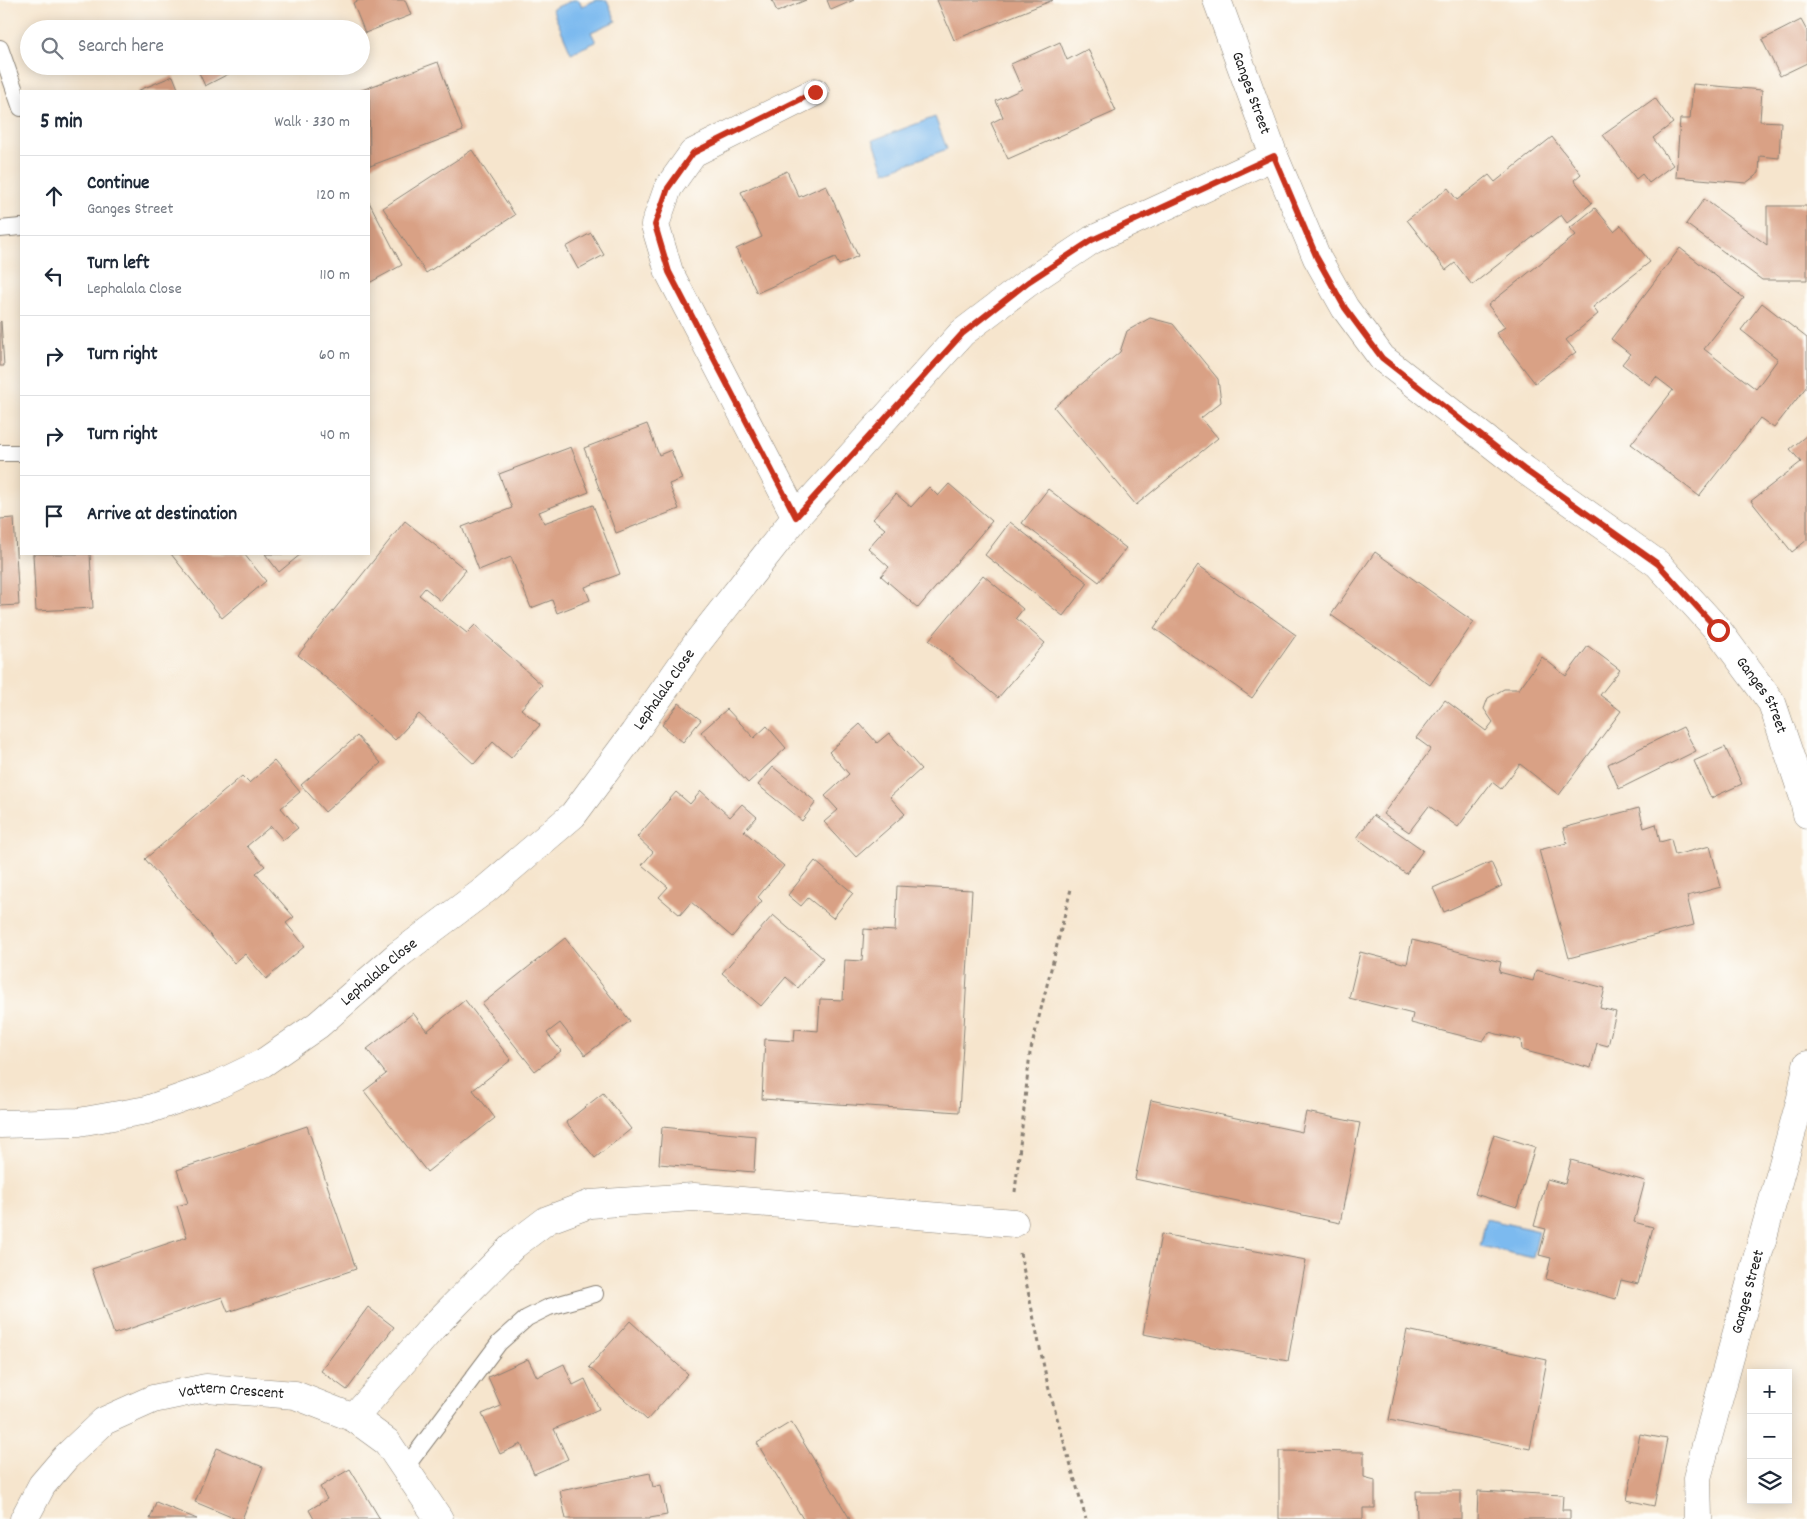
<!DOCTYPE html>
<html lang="en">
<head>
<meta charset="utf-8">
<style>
	body { margin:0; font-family:Dekko,sans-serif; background:#f6f6f7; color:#1f2937 }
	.controls { position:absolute; right:15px; bottom:15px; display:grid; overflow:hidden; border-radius:0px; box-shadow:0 2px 12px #0003 }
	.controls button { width:45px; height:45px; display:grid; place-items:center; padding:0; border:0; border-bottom:1px solid #e0e1e3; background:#fff; color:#1f2937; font:25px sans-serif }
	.stop { position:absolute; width:15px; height:15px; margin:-11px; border:4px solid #c8321e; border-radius:50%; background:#fff }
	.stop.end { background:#c8321e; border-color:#fff; box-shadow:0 1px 5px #0008 }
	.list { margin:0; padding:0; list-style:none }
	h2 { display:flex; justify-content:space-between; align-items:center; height:65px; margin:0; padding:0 20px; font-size:21px }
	h2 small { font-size:16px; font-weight:400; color:#747a83 }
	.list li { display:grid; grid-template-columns:32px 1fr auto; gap:15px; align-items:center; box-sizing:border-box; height:80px; padding:0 20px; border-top:1px solid #e0e1e3 }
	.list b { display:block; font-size:19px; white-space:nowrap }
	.list p { margin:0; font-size:16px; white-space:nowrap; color:#747a83 }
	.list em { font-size:16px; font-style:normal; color:#747a83 }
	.icon { flex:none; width:28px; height:28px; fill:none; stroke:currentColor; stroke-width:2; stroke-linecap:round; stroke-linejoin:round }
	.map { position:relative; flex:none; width:1807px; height:1519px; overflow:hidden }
	.search { position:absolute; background:#fff; box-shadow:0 2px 12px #0003; left:20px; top:20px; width:350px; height:55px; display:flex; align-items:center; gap:12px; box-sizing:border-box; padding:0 18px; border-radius:28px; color:#747a83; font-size:19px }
	.panel { position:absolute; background:#fff; box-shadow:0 2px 12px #0003; left:20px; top:90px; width:350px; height:465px; border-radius:0px }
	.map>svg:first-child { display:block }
</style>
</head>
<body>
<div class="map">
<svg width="1807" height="1519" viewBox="0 0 1807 1519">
	<rect width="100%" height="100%" fill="#fdfcf7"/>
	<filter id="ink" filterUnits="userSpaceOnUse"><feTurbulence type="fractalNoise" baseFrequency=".02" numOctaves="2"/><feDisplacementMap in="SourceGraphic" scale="10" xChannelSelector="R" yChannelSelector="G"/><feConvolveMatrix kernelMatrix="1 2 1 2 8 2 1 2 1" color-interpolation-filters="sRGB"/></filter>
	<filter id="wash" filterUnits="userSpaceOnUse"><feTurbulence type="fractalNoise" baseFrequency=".0096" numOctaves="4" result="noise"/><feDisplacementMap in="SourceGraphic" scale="20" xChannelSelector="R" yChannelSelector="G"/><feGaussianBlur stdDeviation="1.12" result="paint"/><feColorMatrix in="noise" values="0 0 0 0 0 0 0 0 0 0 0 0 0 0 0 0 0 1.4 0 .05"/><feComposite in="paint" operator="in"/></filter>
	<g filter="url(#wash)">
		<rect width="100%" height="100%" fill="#f6e5cd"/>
		<path fill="#7bbaef" stroke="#4c6b86" d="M 573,0 L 579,0 L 582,6 L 596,0 L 607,0 L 616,21 L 591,32 L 596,42 L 571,53 L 552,9 Z
			M 935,117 L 947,149 L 885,172 L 873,140 Z
			M 1486,1219 L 1539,1231 L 1533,1258 L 1480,1246 Z"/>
		<g id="blocks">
			<path fill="#d9a185" d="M 360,0 L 405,0 L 411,15 L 365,33 L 353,3 Z
				M 772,0 L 806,0 L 777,12 Z
				M 827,0 L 854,0 L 831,10 Z
				M 937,0 L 1053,0 L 954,40 Z
				M 1801,20 L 1807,31 L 1807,63 L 1780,76 L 1762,40 Z
				M 1060,42 L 1067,60 L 1088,49 L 1116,111 L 1008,159 L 991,123 L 1003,117 L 996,101 L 1022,89 L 1011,64 Z
				M 438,62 L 463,131 L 370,166 L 369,91 L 359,91 Z
				M 196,66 L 234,66 L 236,70 L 205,86 Z
				M 173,76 L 179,91 L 137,91 Z
				M 1693,84 L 1762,90 L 1760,121 L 1781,122 L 1779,158 L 1760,156 L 1759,173 L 1746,183 L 1676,177 L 1680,119 L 1690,119 Z
				M 1655,98 L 1673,123 L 1653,138 L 1673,165 L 1649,183 L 1642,174 L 1636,179 L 1603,135 Z
				M 1552,137 L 1581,174 L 1574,180 L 1592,203 L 1567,223 L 1561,215 L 1472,285 L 1455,263 L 1446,270 L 1407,220 L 1448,188 L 1457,200 L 1489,175 L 1495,182 Z
				M 472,150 L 515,215 L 426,273 L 383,208 Z
				M 787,171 L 799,197 L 826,185 L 858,256 L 839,265 L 835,258 L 757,293 L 736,249 L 762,237 L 741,192 Z
				M 1704,199 L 1767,245 L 1767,206 L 1807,206 L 1807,280 L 1762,280 L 1686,224 Z
				M 369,202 L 402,265 L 369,283 Z
				M 1595,208 L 1614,231 L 1621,225 L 1650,262 L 1593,307 L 1598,314 L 1566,340 L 1576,352 L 1535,383 L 1496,333 L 1505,327 L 1488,305 L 1576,235 L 1570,228 Z
				M 591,233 L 604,255 L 578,269 L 566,247 Z
				M 1680,248 L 1744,298 L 1704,349 L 1756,389 L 1778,359 L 1741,330 L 1762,303 L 1807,338 L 1807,386 L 1774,428 L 1760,418 L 1699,496 L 1631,444 L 1673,390 L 1656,377 L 1650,385 L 1622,364 L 1630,354 L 1611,339 Z
				M 1150,318 L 1173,324 L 1218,379 L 1221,402 L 1201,418 L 1218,438 L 1136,505 L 1054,407 L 1120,352 L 1127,331 Z
				M 1,321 L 4,366 L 0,366 L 0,322 Z
				M 647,424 L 659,455 L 671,450 L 682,479 L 669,484 L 679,509 L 616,533 L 584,448 Z
				M 1807,435 L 1807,540 L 1792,552 L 1751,501 L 1801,462 L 1790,449 Z
				M 571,447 L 589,492 L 539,512 L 544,523 L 593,505 L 620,574 L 585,587 L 590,600 L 557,613 L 552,600 L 531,608 L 511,557 L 479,570 L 462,527 L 512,508 L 499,474 Z
				M 949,484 L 992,521 L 918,608 L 881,576 L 889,567 L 868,548 L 885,529 L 873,519 L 896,494 L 911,507 L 929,487 L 938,496 Z
				M 1048,489 L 1126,548 L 1099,582 L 1022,523 Z
				M 14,518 L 19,605 L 0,606 L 0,519 Z
				M 405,521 L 466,570 L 441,601 L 425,588 L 419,595 L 467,633 L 475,625 L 542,685 L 521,709 L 540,725 L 511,758 L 493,742 L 474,764 L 419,714 L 395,740 L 342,691 L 298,655 Z
				M 1010,522 L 1088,583 L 1063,616 L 985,555 Z
				M 1375,552 L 1474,622 L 1430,685 L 1331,615 Z
				M 33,554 L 90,554 L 93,608 L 36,611 Z
				M 171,554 L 244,554 L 266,581 L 222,618 Z
				M 265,554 L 301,554 L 279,572 Z
				M 1198,565 L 1296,635 L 1252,698 L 1154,628 Z
				M 983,575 L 1023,609 L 1016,618 L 1045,643 L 998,698 L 929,640 Z
				M 1588,646 L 1620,670 L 1600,695 L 1621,711 L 1559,795 L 1520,764 L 1501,789 L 1492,782 L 1458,827 L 1429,806 L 1409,832 L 1383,814 L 1431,749 L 1416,738 L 1445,700 L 1486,731 L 1493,722 L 1484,709 L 1488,698 L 1504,689 L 1519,689 L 1542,657 L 1566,676 Z
				M 679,703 L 701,720 L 683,742 L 662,725 Z
				M 727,709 L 754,738 L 767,726 L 786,748 L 748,783 L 701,732 Z
				M 860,724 L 877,743 L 889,733 L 921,769 L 890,797 L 905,814 L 856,857 L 824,822 L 838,810 L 825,796 L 849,774 L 829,752 Z
				M 1683,727 L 1696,751 L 1619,789 L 1608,764 Z
				M 357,736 L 381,763 L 325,812 L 301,785 Z
				M 1725,747 L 1742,784 L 1711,798 L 1694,761 Z
				M 274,761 L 300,792 L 281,808 L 298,828 L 283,840 L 271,826 L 247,846 L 265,866 L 256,873 L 294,917 L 286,923 L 305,946 L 266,979 L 245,954 L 234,963 L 145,859 L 242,776 L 249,783 Z
				M 773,767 L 816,802 L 802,821 L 758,785 Z
				M 701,791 L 730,817 L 742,804 L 757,817 L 744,831 L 784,866 L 758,897 L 762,901 L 732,937 L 691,902 L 680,915 L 659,897 L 668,887 L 642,865 L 653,852 L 637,837 L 676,792 L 690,804 Z
				M 1639,808 L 1644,828 L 1656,824 L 1660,842 L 1671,839 L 1675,855 L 1710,846 L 1721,887 L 1687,896 L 1694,925 L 1569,958 L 1539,850 L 1567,843 L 1563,828 Z
				M 1373,815 L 1423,850 L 1406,874 L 1357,838 Z
				M 815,861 L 853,893 L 833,918 L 808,898 L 801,906 L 788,895 Z
				M 1491,862 L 1502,886 L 1444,912 L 1433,888 Z
				M 897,886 L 972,890 L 959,1112 L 762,1099 L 765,1039 L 794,1041 L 795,1029 L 818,1031 L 820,999 L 843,1000 L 845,960 L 862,961 L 864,929 L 895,931 Z
				M 773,915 L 823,958 L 798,988 L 786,977 L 761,1006 L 722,973 Z
				M 565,938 L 630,1021 L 585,1055 L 560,1023 L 547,1033 L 561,1051 L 535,1071 L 482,1004 Z
				M 1412,940 L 1501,962 L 1499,972 L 1533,981 L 1536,970 L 1605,988 L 1600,1008 L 1616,1012 L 1608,1046 L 1597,1043 L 1591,1068 L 1522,1050 L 1521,1040 L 1489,1032 L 1483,1041 L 1411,1023 L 1413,1014 L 1349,998 L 1360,952 L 1407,964 Z
				M 465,1000 L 511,1060 L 473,1090 L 495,1118 L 427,1172 L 364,1091 L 386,1074 L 367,1049 L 413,1013 L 427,1031 Z
				M 603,1093 L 631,1129 L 595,1158 L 566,1122 Z
				M 1151,1100 L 1302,1132 L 1306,1112 L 1360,1123 L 1340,1223 L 1135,1179 Z
				M 307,1126 L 356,1269 L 228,1312 L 222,1297 L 114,1334 L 92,1269 L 187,1237 L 177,1206 L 188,1203 L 177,1170 Z
				M 662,1127 L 756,1136 L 754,1172 L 659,1164 Z
				M 1494,1134 L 1535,1147 L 1517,1207 L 1475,1194 Z
				M 1571,1160 L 1645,1181 L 1634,1222 L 1653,1227 L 1638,1284 L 1621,1280 L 1616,1299 L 1546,1279 L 1551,1258 L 1539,1255 L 1546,1229 L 1534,1226 L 1547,1179 L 1565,1184 Z
				M 1161,1234 L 1306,1260 L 1288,1361 L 1143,1334 Z
				M 368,1307 L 394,1327 L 347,1390 L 321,1371 Z
				M 630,1321 L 688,1374 L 647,1420 L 589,1367 Z
				M 1407,1330 L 1547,1360 L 1530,1449 L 1389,1420 Z
				M 528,1359 L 537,1377 L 564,1364 L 573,1385 L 585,1379 L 599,1409 L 554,1429 L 568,1459 L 534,1474 L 521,1444 L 500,1454 L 482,1414 L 501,1406 L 488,1377 Z
				M 791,1422 L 850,1519 L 803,1519 L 757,1443 Z
				M 1640,1434 L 1667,1439 L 1654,1506 L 1627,1500 Z
				M 217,1448 L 263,1467 L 242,1519 L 236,1519 L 195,1502 Z
				M 1279,1451 L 1364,1452 L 1364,1477 L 1375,1480 L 1375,1508 L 1363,1508 L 1363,1519 L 1279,1519 Z
				M 350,1469 L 380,1519 L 314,1519 L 309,1510 L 327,1499 L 320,1487 Z
				M 650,1473 L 653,1487 L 661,1485 L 667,1515 L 650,1518 L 650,1519 L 566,1519 L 560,1491 Z
				M 1416,1491 L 1461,1491 L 1461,1519 L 1417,1519 Z
				M 1478,1491 L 1563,1495 L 1562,1510 L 1570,1510 L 1570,1519 L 1477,1519 Z
				M 156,1502 L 197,1519 L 150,1519 Z"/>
		</g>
	</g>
	<g filter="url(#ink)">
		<use href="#blocks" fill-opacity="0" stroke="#898074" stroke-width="1"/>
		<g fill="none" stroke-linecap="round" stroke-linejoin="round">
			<defs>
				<path id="service" d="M 0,48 L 21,108
					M 0,229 L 21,227
					M 0,453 L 21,453
					M 405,1468 L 499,1343 L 527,1318 L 549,1307 L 595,1294"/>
				<g id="minor">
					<path id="s1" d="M 1217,0 L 1274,156 L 1317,258 L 1345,308 L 1382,358 L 1525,470 L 1658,564 L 1718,630 L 1772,703 L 1803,795 L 1807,814"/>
					<path d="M 796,517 L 669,272 L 655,225 L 668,188 L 693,153 L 815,92"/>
					<path id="s2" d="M 0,1124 L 79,1122 L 147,1110 L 215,1086 L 263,1063 L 318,1025 L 398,955 L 485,890 L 573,815 L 634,733 L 697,643 L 796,517 L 962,333 L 1029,282 L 1092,240 L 1274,156"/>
					<path d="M 354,1418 L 432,1328 L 514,1245 L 547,1220 L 590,1204 L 694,1197 L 1014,1223"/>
					<path id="s3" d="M 24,1519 L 42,1485 L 66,1457 L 104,1421 L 153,1399 L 206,1388 L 295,1395 L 354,1418 L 387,1442 L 439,1519"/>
					<path id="s4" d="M 1698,1519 L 1697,1478 L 1801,1098 L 1807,1065"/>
				</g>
			</defs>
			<use href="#service" stroke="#898074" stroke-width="18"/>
			<use href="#minor" stroke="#898074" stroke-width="29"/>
			<path stroke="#898074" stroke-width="3" stroke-dasharray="4 4" stroke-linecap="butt" d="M 1015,1192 L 1030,1053 L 1071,889
				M 1020,1253 L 1048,1386 L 1086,1519"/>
			<use href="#service" stroke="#fff" stroke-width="16"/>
			<use href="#minor" stroke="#fff" stroke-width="28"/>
		</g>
	</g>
	<g fill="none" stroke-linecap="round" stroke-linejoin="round" filter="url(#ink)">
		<path stroke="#c8321e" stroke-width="6" d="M 815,92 L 693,153 L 668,188 L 655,225 L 669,272 L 796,517 L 962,334 L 1028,282 L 1092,240 L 1274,156 L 1317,258 L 1345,308 L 1382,358 L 1525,470 L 1658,564 L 1718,630"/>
	</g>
	<g text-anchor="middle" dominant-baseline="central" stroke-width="4" stroke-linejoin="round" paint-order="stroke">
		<g font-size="16" fill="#1c1c1c" stroke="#fdfcf7">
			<text stroke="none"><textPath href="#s1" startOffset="99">Ganges Street</textPath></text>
			<text stroke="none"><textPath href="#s2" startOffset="826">Lephalala Close</textPath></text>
			<text stroke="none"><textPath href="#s1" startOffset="909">Ganges Street</textPath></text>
			<text stroke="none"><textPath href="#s2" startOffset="421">Lephalala Close</textPath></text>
			<text stroke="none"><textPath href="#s4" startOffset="234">Ganges Street</textPath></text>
			<text stroke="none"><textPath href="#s3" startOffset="261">Vattern Crescent</textPath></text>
		</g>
	</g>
</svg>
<div class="controls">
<button>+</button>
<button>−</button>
<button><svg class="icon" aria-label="layers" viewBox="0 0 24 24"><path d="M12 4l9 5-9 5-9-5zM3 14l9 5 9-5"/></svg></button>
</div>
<div class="stop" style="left:1718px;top:630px"></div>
<div class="stop end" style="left:815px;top:92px"></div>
<div class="search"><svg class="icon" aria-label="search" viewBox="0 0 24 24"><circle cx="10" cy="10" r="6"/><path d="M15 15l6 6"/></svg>Search here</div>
<section class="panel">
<h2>5 min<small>Walk · 330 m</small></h2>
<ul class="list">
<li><svg class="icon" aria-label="ahead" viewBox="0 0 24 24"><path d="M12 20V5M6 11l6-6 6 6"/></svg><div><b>Continue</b><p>Ganges Street</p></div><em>120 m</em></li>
<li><svg class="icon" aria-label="left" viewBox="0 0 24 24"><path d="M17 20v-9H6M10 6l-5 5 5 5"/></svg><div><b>Turn left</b><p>Lephalala Close</p></div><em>110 m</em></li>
<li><svg class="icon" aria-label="right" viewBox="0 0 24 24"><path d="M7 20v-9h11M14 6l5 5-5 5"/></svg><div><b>Turn right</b></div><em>60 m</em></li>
<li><svg class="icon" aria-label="right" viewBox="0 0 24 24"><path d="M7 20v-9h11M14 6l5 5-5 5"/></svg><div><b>Turn right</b></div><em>40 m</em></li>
<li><svg class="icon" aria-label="arrive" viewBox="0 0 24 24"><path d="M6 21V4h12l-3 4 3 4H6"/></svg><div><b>Arrive at destination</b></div></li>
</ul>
</section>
</div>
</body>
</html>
